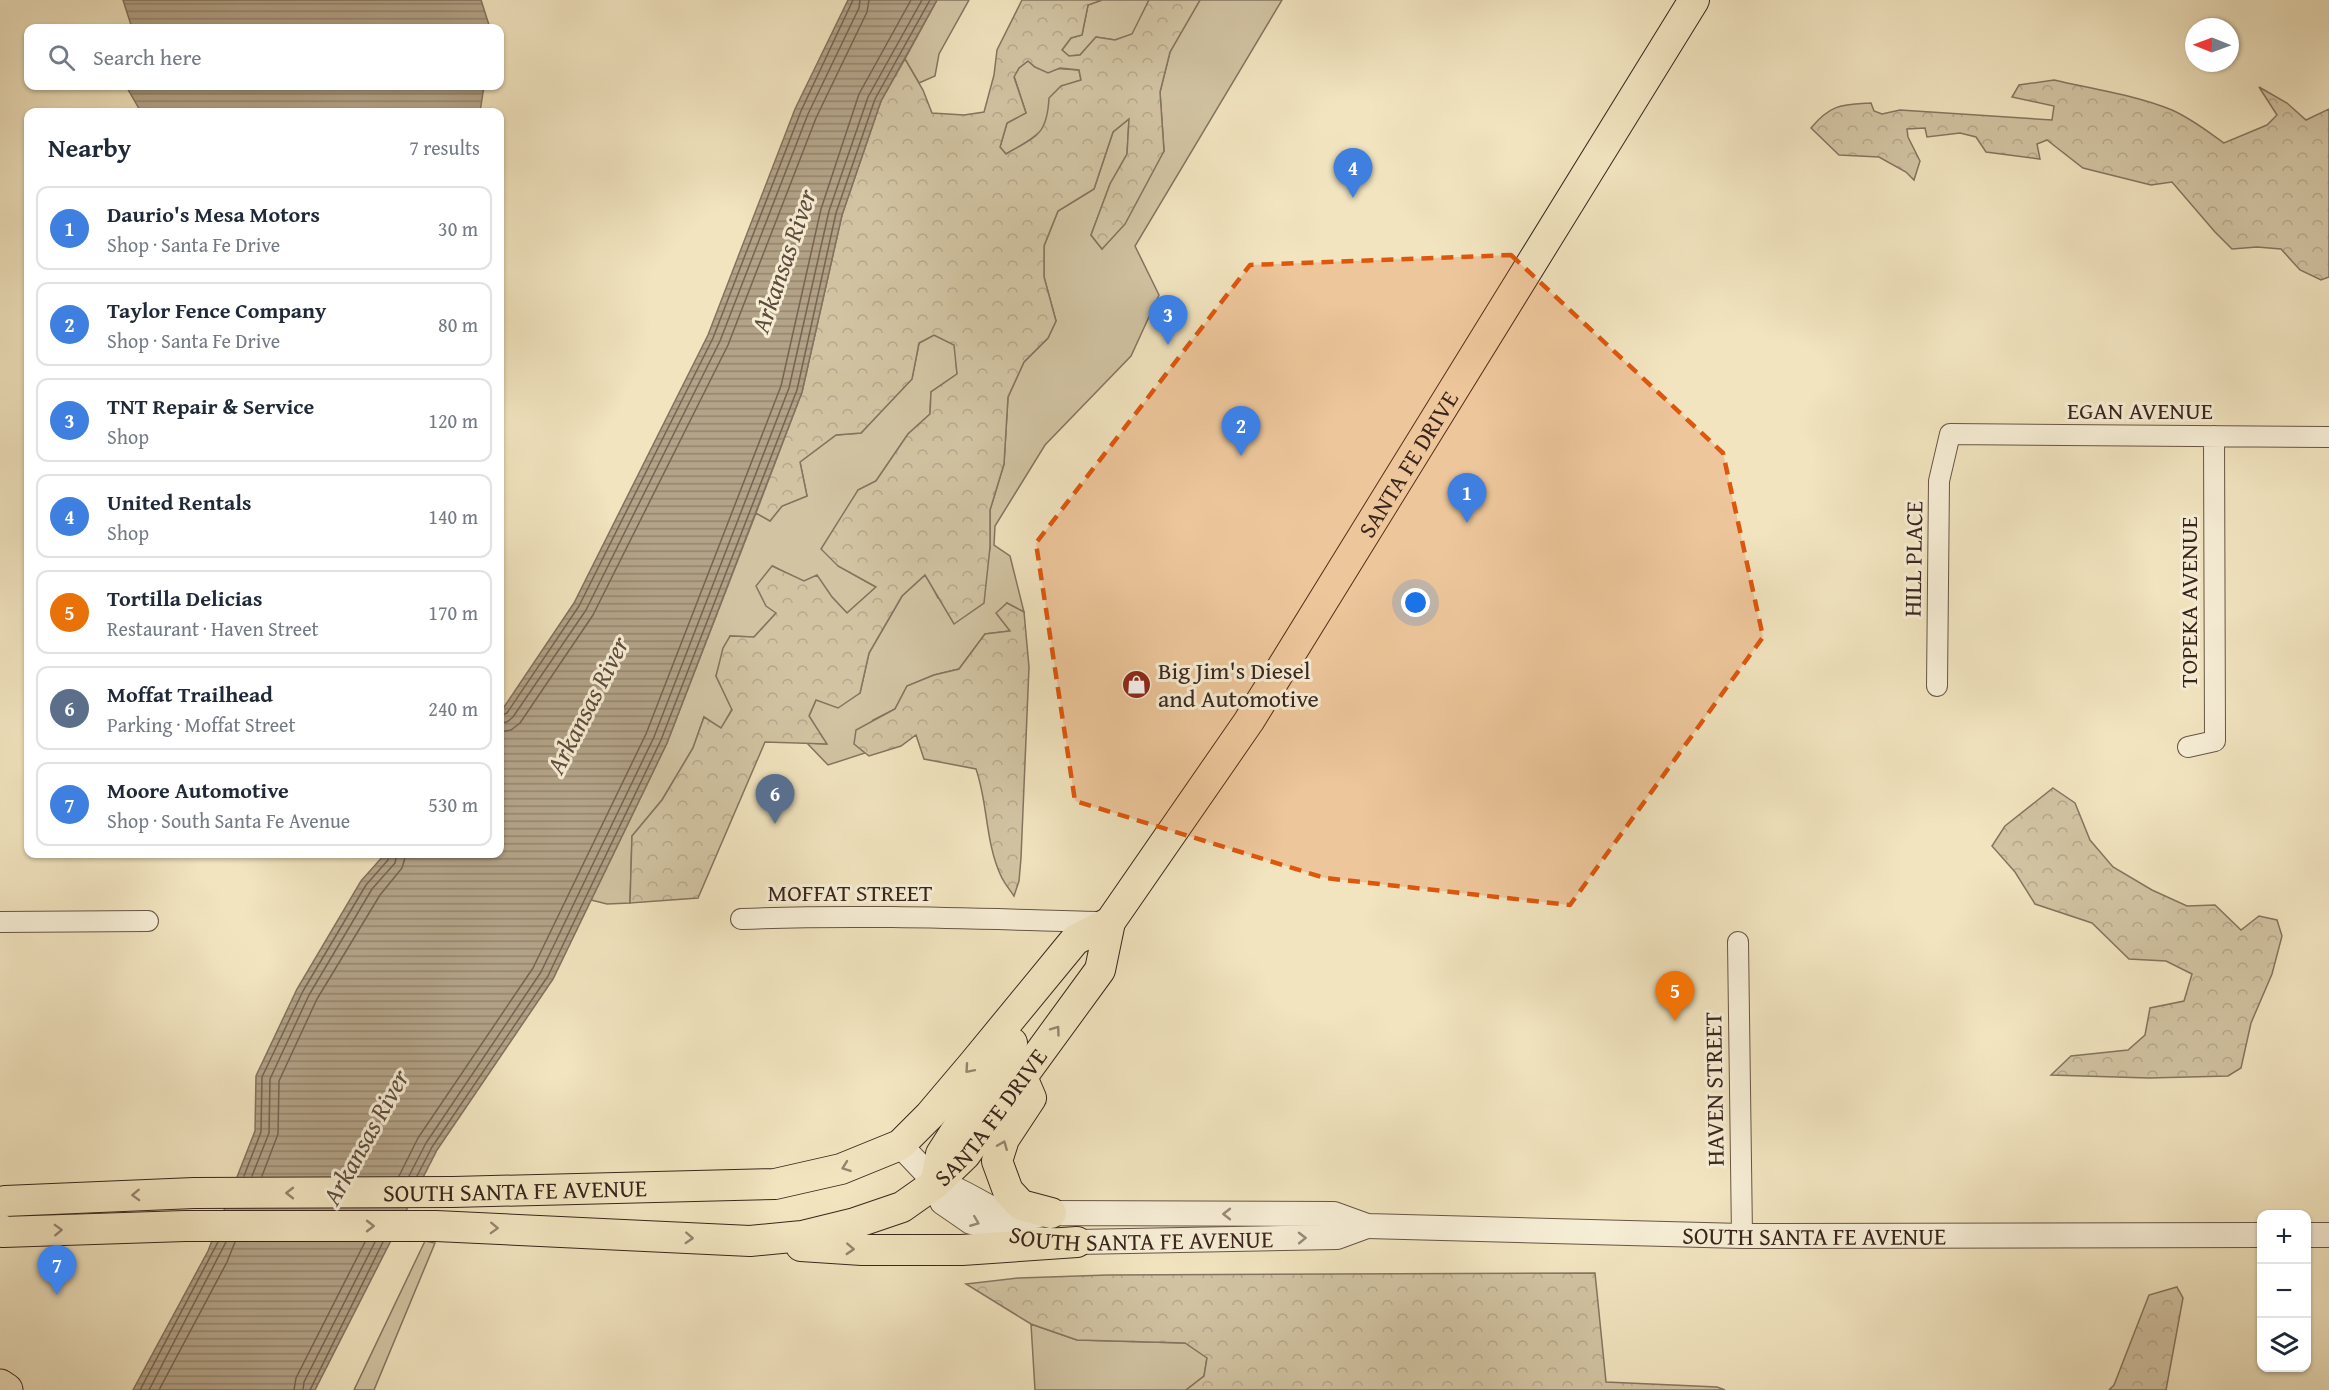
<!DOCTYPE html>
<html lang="en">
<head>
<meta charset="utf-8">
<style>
	body { margin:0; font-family:"Gentium Book Plus",serif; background:#f6f6f7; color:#1f2937 }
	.controls { position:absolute; right:18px; bottom:18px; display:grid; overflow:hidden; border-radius:12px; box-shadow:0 2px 4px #0004 }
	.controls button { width:54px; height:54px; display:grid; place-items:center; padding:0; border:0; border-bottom:2px solid #e0e1e3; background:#fff; color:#1f2937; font:30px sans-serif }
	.compass { position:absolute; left:2185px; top:18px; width:54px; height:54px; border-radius:50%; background:#fff; box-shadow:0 2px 4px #0004; rotate:271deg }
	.you { position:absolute; left:1416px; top:603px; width:21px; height:21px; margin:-15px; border:4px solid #fff; border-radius:50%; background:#1a73e8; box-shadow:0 0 0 9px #1a73e833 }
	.badge { display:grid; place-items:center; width:39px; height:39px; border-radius:50%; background:#2563eb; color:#fff; font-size:20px; font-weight:700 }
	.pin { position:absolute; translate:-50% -50px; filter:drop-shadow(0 2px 3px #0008) }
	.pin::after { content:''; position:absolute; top:32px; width:21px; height:18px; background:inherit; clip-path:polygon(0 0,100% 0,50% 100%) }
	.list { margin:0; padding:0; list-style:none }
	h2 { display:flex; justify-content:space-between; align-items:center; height:78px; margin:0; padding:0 24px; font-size:26px }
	h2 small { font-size:20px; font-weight:400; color:#747a83 }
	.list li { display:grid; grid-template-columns:39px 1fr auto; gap:18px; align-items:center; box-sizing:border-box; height:84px; margin:0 12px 12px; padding:0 12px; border:2px solid #e0e1e3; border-radius:12px }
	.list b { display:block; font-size:22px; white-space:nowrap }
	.list p { margin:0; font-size:20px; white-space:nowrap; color:#747a83 }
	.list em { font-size:20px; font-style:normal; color:#747a83 }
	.icon { flex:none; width:33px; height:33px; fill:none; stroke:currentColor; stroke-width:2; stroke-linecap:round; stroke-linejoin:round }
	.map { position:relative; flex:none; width:2329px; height:1390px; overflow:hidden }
	.search { position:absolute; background:#fff; box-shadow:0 2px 4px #0004; left:24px; top:24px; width:480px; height:66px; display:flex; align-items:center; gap:15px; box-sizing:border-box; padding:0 21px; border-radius:12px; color:#747a83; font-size:22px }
	.panel { position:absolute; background:#fff; box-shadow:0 2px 4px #0004; left:24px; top:108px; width:480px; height:750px; border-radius:12px }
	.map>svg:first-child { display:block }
</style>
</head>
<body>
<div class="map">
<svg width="2329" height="1390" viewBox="0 0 2329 1390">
	<defs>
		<pattern id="forest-crowns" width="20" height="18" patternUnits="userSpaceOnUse" patternTransform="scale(1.5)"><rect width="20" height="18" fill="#d2c4a3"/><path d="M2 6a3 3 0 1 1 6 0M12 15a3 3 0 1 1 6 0" fill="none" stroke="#b5a88c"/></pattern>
		<pattern id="water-rules" width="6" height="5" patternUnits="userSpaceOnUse" patternTransform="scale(1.5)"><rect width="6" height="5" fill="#b3a388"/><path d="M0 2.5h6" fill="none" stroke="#93856e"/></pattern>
	</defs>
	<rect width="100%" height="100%" fill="#f1e4bf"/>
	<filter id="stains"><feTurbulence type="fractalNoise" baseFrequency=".00333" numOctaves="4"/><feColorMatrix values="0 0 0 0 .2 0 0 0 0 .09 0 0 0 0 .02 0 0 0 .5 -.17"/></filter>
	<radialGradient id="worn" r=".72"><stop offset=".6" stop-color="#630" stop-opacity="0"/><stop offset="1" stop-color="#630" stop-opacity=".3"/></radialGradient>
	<path fill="#d2c4a3" stroke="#867460" stroke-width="1.5" d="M 937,0 L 969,0 L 939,54 L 935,76 L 919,83 L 905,59 Z
		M 1102,0 L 1149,0 L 1133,34 L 1115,40 L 1096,37 L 1080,55 L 1069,56 L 1062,50 L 1071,38 L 1082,35 L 1088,5 Z
		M 1200,0 L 1282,0 L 1135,246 L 1159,295 L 1131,356 L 1045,445 L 995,526 L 994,545 L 1010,556 L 1024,612 L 1007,603 L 1010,631 L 985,634 L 959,669 L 934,675 L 907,686 L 895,709 L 873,720 L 855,744 L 865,753 L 828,765 L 807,743 L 826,744 L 809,716 L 816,700 L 860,693 L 869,653 L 902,596 L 926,574 L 938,598 L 986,574 L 990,547 L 990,510 L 1004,464 L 1008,397 L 1024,362 L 1048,338 L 1056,321 L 1044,277 L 1044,246 L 1058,211 L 1094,189 L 1113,132 L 1129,119 L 1127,154 L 1110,184 L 1091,235 L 1102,249 L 1164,151 L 1160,92 L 1170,52 Z
		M 1028,61 L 1035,67 L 1079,70 L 1081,80 C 1029,96 1063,109 1042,130 C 1032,140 1018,147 1006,154 L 1000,147 L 1007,123 L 1026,113 L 1014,76 L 1019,68 Z
		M 934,335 L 955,345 L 957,374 L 931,392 L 930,414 L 908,434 L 876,481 L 858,490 L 838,566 L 876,587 L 847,613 L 832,597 L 773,566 L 777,612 L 754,637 L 730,636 L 716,676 L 732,709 L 721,729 L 704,717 L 693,748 L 662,800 L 632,836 L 630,903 L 607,904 L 591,900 L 667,743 L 756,513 L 770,521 L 782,506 L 807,496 L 800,462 L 836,435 L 861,433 L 912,379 L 919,343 Z
		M 425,1241 L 435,1243 L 374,1390 L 354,1390 Z
		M 1031,1324 L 1077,1340 L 1186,1343 L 1207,1357 L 1204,1376 L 1186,1390 L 1035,1390 Z"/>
	<path fill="url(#forest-crowns)" stroke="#867460" stroke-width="1.5" fill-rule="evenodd" d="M 1022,0 L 1102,0 L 1088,5 L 1082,35 L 1071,38 L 1062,50 L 1069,56 L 1080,55 L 1096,37 L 1115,40 L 1132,34 L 1149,0 L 1200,0 L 1170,52 L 1160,92 L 1164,151 L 1125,224 L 1102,249 L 1091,235 L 1110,184 L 1127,154 L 1129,119 L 1113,132 L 1094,189 L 1058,211 L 1044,246 L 1044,277 L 1056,321 L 1048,338 L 1024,362 L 1008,397 L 1004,464 L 990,510 L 990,547 L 984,603 L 954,624 L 925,575 L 902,596 L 869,653 L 860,693 L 838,708 L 816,700 L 809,716 L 827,744 L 765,742 L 698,898 L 630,903 L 632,836 L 662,800 L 693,748 L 704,717 L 721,728 L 732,710 L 716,676 L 723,648 L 730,636 L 754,637 L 776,613 L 766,606 L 756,586 L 772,566 L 804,581 L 817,575 L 832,597 L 847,613 L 876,587 L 838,566 L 821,549 L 858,490 L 876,481 L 908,434 L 930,414 L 931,392 L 957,374 L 954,345 L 934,335 L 919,343 L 912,379 L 861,433 L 836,435 L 800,462 L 807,496 L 782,506 L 770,521 L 756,513 L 802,392 L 842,215 L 881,101 L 905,59 L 923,90 L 932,113 L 964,115 L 984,112 L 994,75 L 997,50 ZM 1028,61 L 1035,67 L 1048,73 L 1060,68 L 1079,70 L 1081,80 L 1061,86 L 1049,98 C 1047,135 1037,136 1006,154 L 1000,147 L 1007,123 L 1026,113 L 1014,77 L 1019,68 Z
		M 2054,80 C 2093,89 2135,95 2172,110 C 2192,119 2207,131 2224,143 L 2267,125 L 2277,115 L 2259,87 L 2287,103 L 2306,120 L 2329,109 L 2329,277 L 2321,280 L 2300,270 L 2281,249 L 2257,247 L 2232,249 L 2215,232 L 2172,182 L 2151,185 L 2083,168 L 2047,140 L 2037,144 L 2040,159 L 1986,152 L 1976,137 L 1960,133 L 1927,137 L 1925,128 L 1907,129 L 1908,137 L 1920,161 L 1914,180 L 1906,172 L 1879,157 L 1839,155 L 1811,128 C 1831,104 1841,105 1871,103 L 1874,111 L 1882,114 L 1900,110 L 2052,120 L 2054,106 L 2012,97 L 2019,85 Z
		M 1007,603 L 1024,612 L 1029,667 L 1021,858 L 1019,881 L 1014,896 C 1010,890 1004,883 1001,876 C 985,842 988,803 976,769 L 924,759 L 916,735 L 901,746 L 869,756 L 854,744 L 856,730 L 895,709 L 907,686 L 934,675 L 959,669 L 985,634 L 1010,631 L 996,613 Z
		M 2053,788 L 2075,803 L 2090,840 L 2113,867 L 2152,890 L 2187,906 L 2215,905 L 2241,930 L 2259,916 L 2277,920 L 2282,936 L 2272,974 L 2251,1023 L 2241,1068 L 2228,1076 L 2149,1078 L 2051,1075 L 2071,1056 L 2128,1050 L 2145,1035 L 2150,1008 L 2184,1001 L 2192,974 L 2166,961 L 2129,959 L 2092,923 L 2035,904 L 2015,872 L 1992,846 L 2005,826 Z
		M 1595,1273 L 1606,1382 L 1717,1387 L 1725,1390 L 1186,1390 L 1204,1376 L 1207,1358 L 1185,1343 L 1077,1340 L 1031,1324 L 966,1284 L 1019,1278 L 1108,1275 Z
		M 2177,1287 L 2183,1298 L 2166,1390 L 2109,1390 L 2114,1385 L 2149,1295 Z"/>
	<path fill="url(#water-rules)" stroke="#83715d" stroke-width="1.5" d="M 123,0 L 481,0 L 490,28 L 132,28 Z
		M 848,0 L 937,0 L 881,101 L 842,215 L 802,392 L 667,743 L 553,979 L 437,1150 L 315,1390 L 133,1390 L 208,1251 L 255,1131 L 256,1076 L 297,989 L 361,881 L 385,854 L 500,854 L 500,713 L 574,603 L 708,335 L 795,109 Z
		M 126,86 L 484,86 L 480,112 L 141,112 Z"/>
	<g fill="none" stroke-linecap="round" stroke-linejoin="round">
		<path stroke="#766452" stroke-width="1.5" d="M 500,716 L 507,713 L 579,606 L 713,338 L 801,111 L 853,0
			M 500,723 L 507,722 L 513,717 L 586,610 L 720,341 L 808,114 L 859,8 L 860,0
			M 500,732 L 511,730 L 520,723 L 593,615 L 728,345 L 816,118 L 867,12 L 869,0
			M 244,1176 L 261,1132 L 262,1077 L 303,991 L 366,885 L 388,860 L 389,854
			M 252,1176 L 269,1133 L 270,1079 L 309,995 L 372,889 L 395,863 L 397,854
			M 262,1176 L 278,1134 L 279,1081 L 317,999 L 380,895 L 402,868 L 406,854
			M 399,1176 L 418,1138 L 533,968 L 646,734 L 781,386 L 821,209 L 859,94 L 911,0
			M 409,1176 L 426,1143 L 541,972 L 654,737 L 789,388 L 829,211 L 868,97 L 922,0
			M 417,1176 L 432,1147 L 548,976 L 661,740 L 797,390 L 836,213 L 875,99 L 930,0
			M 140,1390 L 218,1242
			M 149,1390 L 226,1242
			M 159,1390 L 227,1262 L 235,1242
			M 294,1390 L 296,1378 L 365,1242
			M 303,1390 L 304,1382 L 375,1242
			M 310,1390 L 383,1242"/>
		<defs>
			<path id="minor" d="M 1937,686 L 1939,481 L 1950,434 L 2329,437
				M 2188,747 L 2215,741 L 2214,436
				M 741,919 C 862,914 983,919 1104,922
				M 0,922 L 148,921
				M 1738,942 L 1742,1236"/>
			<g id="tertiary">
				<path id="s1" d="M 900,1145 L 936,1183 L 942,1202 L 971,1222 L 1034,1239 L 1077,1242 L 1337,1237 L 1367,1226"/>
				<path id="s2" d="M 936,1183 C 965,1188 990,1214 1018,1217 C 1028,1218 1041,1214 1051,1213 L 1334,1214 L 1367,1226 L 1742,1236 L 2262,1235"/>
				<path d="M 2306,1235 L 2329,1235"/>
			</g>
			<g id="primary">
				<path d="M 1025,1084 L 1031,1098 L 1004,1139 L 997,1161 L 1008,1191 L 1021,1205 L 1051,1213"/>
				<path d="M 936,1181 L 941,1154 L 1012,1043"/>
				<path id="s3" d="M 0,1204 L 5,1201 L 194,1193 L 453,1192 L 775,1184 L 841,1169 L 900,1145 L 930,1115 L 974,1063 L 1075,940 L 1110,922"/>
				<path id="s4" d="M 0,1230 L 3,1232 L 185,1226 L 436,1226 L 750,1241 L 802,1236 L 855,1223 L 902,1207 L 936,1183 L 965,1155 L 1100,970 L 1110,922 L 1249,721 L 1694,0"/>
				<path d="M 801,1246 L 862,1250 L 962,1250 L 1077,1242"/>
			</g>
			<path id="motorway" d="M 0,1386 L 6,1390"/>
		</defs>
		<use href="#minor" stroke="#685545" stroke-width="22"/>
		<use href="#tertiary" stroke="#685545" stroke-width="26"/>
		<use href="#primary" stroke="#3a251c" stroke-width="32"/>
		<use href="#motorway" stroke="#3a251c" stroke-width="35"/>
		<use href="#minor" stroke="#f6edd5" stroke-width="20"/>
		<use href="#tertiary" stroke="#f6edd5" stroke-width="24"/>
		<use href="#primary" stroke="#f1e4bf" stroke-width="30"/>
		<use href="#motorway" stroke="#f1e4bf" stroke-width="33"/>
	</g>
	<defs><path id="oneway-chevron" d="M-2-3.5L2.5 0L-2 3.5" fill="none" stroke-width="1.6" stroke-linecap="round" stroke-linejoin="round" transform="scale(1.5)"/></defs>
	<g stroke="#96846e">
		<use href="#oneway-chevron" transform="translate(1056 1030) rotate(-54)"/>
		<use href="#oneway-chevron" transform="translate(969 1069) rotate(131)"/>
		<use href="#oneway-chevron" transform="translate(1003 1145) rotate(-68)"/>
		<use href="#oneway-chevron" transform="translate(846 1167) rotate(160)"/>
		<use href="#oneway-chevron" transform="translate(290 1193) rotate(180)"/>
		<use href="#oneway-chevron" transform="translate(136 1195) rotate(178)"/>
		<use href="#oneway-chevron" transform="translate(370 1226)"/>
		<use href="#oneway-chevron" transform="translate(494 1228) rotate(2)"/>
		<use href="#oneway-chevron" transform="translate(58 1230) rotate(-2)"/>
		<use href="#oneway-chevron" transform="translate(689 1238) rotate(3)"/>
		<use href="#oneway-chevron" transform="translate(850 1249) rotate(3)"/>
	</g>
	<g stroke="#988978">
		<use href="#oneway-chevron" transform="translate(1227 1214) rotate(-180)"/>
		<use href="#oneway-chevron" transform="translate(975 1222) rotate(22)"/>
		<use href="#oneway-chevron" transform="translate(1302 1238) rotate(-1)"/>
	</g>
	<path fill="#df560d" fill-opacity="0.2" stroke="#df560d" stroke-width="4.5" stroke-dasharray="12 8" stroke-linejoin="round" d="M 1511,255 L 1723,453 L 1763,637 L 1570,905 L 1325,878 L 1075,801 L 1036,543 L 1250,265 Z"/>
	<defs>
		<symbol id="shop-disc" viewBox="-11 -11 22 22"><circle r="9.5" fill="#8f2418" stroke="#f6edd5"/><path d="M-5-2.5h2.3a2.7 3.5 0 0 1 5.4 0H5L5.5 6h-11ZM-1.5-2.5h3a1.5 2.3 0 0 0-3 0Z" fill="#fff"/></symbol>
	</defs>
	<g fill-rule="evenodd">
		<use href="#shop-disc" x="1120" y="668" width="33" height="33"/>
	</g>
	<g text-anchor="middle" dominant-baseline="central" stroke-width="6" stroke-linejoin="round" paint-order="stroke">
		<g font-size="24" fill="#3a251c" stroke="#f6edd5">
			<text x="2140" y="410">EGAN AVENUE</text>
			<text stroke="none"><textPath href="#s4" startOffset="1814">SANTA FE DRIVE</textPath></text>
			<text transform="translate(1913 559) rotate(-89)">HILL PLACE</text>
			<text transform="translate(2188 602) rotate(-90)">TOPEKA AVENUE</text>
			<text x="850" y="892">MOFFAT STREET</text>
			<text transform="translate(1714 1089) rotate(-91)">HAVEN STREET</text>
			<text stroke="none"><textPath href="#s4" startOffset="1035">SANTA FE DRIVE</textPath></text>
			<text stroke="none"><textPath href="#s3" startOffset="516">SOUTH SANTA FE AVENUE</textPath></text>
			<text stroke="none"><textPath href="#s1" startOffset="280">SOUTH SANTA FE AVENUE</textPath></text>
			<text stroke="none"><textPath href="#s2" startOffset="888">SOUTH SANTA FE AVENUE</textPath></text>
		</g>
		<g font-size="24" fill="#3a251c" stroke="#f6edd5" text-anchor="start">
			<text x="1158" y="670">Big Jim's Diesel<tspan x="1158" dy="28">and Automotive</tspan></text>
		</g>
		<g font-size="26" font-style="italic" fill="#5e4b3c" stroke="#f6edd5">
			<text transform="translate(783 261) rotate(-71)">Arkansas River</text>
			<text transform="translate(587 705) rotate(-63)">Arkansas River</text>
			<text transform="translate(365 1137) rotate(-61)">Arkansas River</text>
		</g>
	</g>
	<rect width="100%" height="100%" filter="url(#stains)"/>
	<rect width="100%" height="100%" fill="url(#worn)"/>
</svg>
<div class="controls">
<button>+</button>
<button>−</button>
<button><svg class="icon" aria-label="layers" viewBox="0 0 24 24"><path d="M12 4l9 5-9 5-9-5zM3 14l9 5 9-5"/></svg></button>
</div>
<svg class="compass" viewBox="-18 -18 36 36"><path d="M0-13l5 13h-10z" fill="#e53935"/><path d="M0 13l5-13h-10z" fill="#747a83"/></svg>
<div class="you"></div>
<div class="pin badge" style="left:1467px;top:523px;background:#3f7fe0">1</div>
<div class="pin badge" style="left:1241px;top:456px;background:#3f7fe0">2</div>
<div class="pin badge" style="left:1168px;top:345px;background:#3f7fe0">3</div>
<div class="pin badge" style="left:1353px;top:198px;background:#3f7fe0">4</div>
<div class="pin badge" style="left:1675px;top:1021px;background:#e8710a">5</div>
<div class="pin badge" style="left:775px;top:824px;background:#5c6f8a">6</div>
<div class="pin badge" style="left:57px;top:1295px;background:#3f7fe0">7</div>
<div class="search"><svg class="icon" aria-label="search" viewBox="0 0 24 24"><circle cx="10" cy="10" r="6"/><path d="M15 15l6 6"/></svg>Search here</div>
<section class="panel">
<h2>Nearby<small>7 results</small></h2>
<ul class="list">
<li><span class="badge" style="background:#3f7fe0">1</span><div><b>Daurio's Mesa Motors</b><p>Shop · Santa Fe Drive</p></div><em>30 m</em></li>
<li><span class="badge" style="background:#3f7fe0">2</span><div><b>Taylor Fence Company</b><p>Shop · Santa Fe Drive</p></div><em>80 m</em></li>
<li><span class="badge" style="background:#3f7fe0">3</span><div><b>TNT Repair &amp; Service</b><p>Shop</p></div><em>120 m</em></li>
<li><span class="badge" style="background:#3f7fe0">4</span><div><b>United Rentals</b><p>Shop</p></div><em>140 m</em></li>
<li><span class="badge" style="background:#e8710a">5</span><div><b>Tortilla Delicias</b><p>Restaurant · Haven Street</p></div><em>170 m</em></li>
<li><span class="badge" style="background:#5c6f8a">6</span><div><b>Moffat Trailhead</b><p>Parking · Moffat Street</p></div><em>240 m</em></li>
<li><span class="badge" style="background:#3f7fe0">7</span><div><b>Moore Automotive</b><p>Shop · South Santa Fe Avenue</p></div><em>530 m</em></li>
</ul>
</section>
</div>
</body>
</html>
